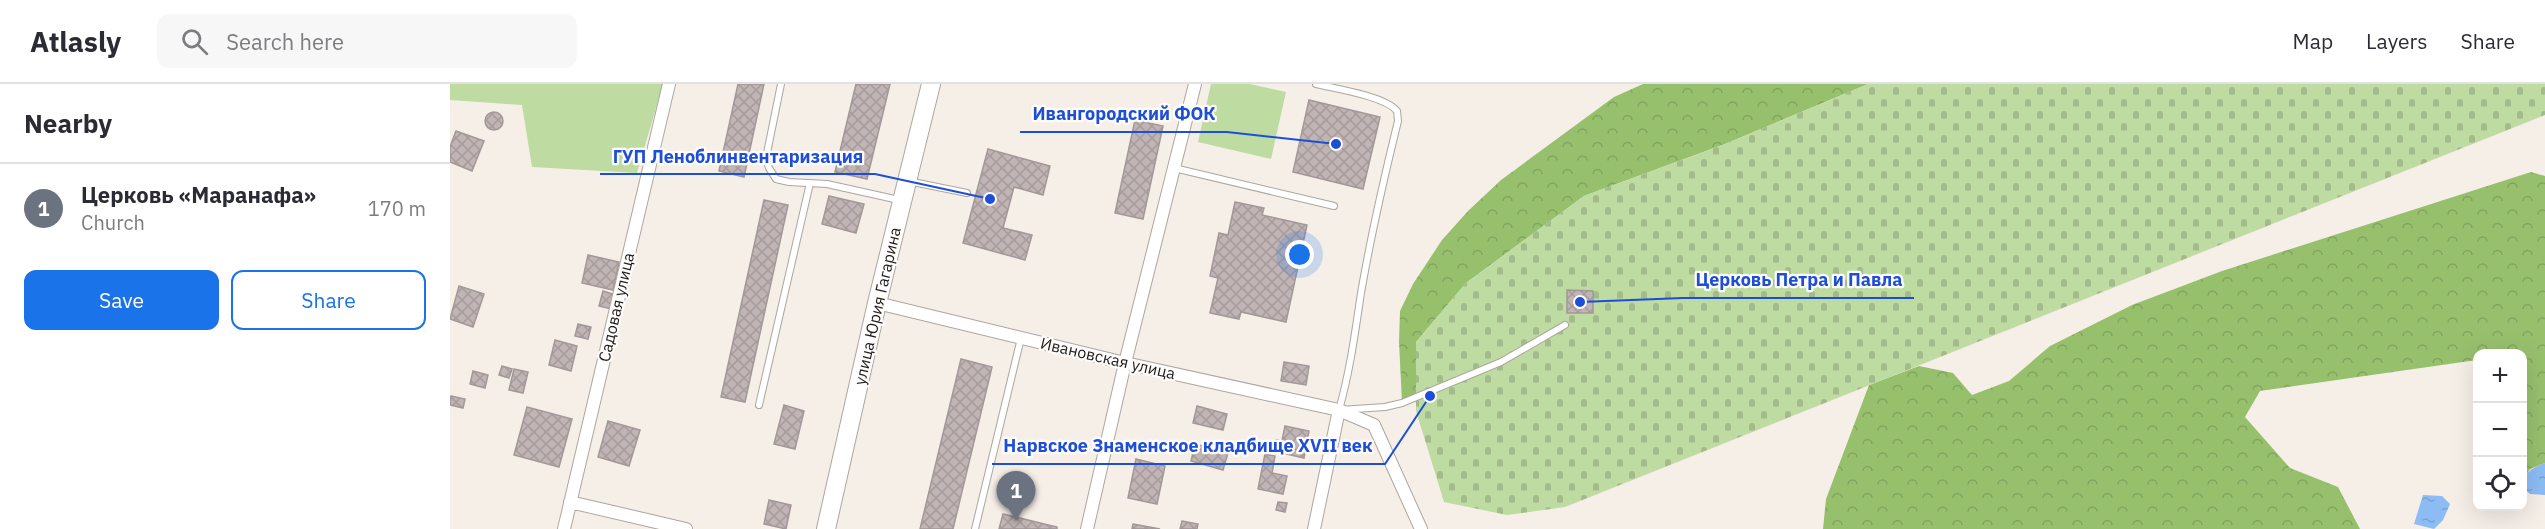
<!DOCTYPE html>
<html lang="en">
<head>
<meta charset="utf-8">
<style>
	body { margin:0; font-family:"IBM Plex Sans",sans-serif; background:#f7f7f7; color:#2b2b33 }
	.controls { position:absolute; right:18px; bottom:18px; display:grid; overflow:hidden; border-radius:12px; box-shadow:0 6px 24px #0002 }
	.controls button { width:54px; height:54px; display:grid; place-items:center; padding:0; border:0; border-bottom:2px solid #e1e1e2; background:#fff; color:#2b2b33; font:30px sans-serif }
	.you { position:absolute; left:850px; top:171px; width:21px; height:21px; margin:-15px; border:4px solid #fff; border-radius:50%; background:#1a73e8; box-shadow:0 0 0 9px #1a73e833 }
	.badge { display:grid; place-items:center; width:39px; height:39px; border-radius:50%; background:#1a73e8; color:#fff; font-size:20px; font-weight:700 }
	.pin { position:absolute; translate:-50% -50px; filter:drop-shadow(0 2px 3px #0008) }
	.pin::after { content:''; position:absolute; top:32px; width:21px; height:18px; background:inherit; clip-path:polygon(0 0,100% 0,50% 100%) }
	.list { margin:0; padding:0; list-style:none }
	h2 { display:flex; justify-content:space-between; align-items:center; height:78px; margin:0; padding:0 24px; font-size:26px }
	h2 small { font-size:20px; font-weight:400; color:#7c7c81 }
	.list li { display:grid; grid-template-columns:39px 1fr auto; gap:18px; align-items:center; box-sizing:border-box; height:90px; padding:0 24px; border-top:2px solid #e1e1e2 }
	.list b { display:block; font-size:22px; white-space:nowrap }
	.list p { margin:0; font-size:20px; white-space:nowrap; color:#7c7c81 }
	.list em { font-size:20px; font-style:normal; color:#7c7c81 }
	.actions { display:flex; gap:12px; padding:18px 24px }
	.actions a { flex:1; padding:14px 0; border:2px solid #1a73e8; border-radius:12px; text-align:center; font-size:21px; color:#1a73e8 }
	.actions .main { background:#1a73e8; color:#fff }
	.icon { flex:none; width:33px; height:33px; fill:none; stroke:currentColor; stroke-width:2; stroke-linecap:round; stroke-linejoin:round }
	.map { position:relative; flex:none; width:2095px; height:445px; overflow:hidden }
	header { display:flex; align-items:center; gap:36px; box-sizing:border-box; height:84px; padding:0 30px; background:#fff; border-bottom:2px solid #e1e1e2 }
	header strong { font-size:28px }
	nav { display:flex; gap:33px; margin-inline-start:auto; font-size:21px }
	.search { width:420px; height:54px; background:#f7f7f7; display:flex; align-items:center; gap:15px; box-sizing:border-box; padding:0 21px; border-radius:12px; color:#7c7c81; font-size:22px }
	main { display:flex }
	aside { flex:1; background:#fff }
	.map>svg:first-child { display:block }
</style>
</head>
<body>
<header>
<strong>Atlasly</strong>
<div class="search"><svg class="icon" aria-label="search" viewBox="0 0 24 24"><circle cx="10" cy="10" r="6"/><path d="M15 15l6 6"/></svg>Search here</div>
<nav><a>Map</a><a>Layers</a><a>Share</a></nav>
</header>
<main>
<aside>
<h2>Nearby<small></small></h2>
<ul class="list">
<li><span class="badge" style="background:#6b7280">1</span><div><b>Церковь «Маранафа»</b><p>Church</p></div><em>170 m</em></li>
</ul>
<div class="actions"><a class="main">Save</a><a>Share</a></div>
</aside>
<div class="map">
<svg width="2095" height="445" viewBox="0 0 2095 445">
	<defs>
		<pattern id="forest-crowns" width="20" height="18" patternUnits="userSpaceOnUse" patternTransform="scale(1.5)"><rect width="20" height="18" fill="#97c06d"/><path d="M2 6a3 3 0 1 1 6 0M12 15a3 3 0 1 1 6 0" fill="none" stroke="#82a45e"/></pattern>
		<pattern id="cemetery-stones" width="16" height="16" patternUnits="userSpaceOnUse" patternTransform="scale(1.5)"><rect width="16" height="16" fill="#bedba2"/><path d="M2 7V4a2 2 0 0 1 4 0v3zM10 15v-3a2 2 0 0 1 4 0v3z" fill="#a3bb8b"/></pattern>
		<pattern id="water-ripples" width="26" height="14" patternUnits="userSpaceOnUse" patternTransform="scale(1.5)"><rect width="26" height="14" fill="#8dbcf4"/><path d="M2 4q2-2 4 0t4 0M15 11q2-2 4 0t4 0" fill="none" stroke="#79a1d1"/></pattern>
		<pattern id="building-cross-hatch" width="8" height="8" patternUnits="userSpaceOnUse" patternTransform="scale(1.5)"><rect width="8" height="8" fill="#c0b5b4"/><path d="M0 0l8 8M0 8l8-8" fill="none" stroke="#a59b9a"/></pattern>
	</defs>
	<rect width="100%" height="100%" fill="#f6efe8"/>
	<path fill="url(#forest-crowns)" d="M 1193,0 L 1418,0 L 1275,60 L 1134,112 L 1016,199 L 966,258 L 967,313 L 952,319 L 949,258 L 950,227 L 963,200 L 992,156 L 1018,127 L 1051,96 L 1164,13 Z
		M 2081,88 L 2095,92 L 2095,379 L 2080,385 L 2073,396 L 2072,270 L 2028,270 L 2027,276 L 1810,307 L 1795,333 L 1840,384 L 1888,403 L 1910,445 L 1373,445 L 1376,415 L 1419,301 L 1469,282 L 1503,289 L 1522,311 L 1559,297 L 1600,262 L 1682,221 L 1772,187 Z"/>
	<path fill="url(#cemetery-stones)" d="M 1418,0 L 2095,0 L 2095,31 L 1115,423 L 1057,431 L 994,418 L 966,327 L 966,258 L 1016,199 L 1134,112 L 1275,60 Z"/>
	<path fill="#bedba2" d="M 0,0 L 213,0 L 187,89 L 82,83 L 72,21 L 0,16 Z
		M 761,0 L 800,0 L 836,8 L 821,75 L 748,58 Z"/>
	<path fill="url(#water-ripples)" d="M 2095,379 L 2095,411 L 2080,410 L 2073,404 C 2072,389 2082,384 2095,379 Z
		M 1973,411 L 1992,412 L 2000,420 L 1993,436 L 1984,445 L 1964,440 Z"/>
	<path fill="url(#building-cross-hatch)" stroke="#a29897" stroke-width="1.5" d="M 288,0 L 314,0 L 294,93 L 269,87 Z
		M 406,0 L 440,0 L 417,95 L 385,88 Z
		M 859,16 L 930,33 L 913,105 L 843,88 Z
		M35 37a9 9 0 1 1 18 0a9 9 0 1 1-18 0Z
		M 685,36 L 713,42 L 693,135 L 665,129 Z
		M 6,47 L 34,57 L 22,87 L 0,78 L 0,63 Z
		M 538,65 L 600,82 L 593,111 L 564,103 L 553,144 L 582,151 L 575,176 L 513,159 Z
		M 379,112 L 414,120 L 406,149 L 372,140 Z
		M 314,116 L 338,121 L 295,318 L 271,313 Z
		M 785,118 L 814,124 L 812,131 L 857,141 L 836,238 L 791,228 L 789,235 L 760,229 L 768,194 L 760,192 L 769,149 L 778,151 Z
		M 138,171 L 169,178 L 163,206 L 132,199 Z
		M 9,202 L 34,210 L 23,243 L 0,235 Z
		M 1117,206 L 1143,207 L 1143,229 L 1117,229 Z
		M 153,207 L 166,211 L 162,225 L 149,222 Z
		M 128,240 L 141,243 L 138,255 L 125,252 Z
		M 105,256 L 127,262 L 121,287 L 99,281 Z
		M 511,275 L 542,283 L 503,445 L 470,445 Z
		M 834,278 L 859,282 L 856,301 L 831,297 Z
		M 52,282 L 62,285 L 59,294 L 49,291 Z
		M 64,285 L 78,288 L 73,309 L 59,306 Z
		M 23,287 L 38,291 L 35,304 L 20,300 Z
		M 1,312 L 15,315 L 13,324 L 0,321 Z
		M 334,321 L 354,327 L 345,365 L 324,360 Z
		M 747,322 L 777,330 L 773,346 L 743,339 Z
		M 77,323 L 122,335 L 109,383 L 64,371 Z
		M 158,337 L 190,346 L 179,382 L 148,373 Z
		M 835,342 L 859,347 L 854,374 L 832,369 L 833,366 L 824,364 L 826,356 L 832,357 Z
		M 745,360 L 778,369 L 773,386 L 741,377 Z
		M 815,370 L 825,372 L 822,389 L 837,392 L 833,410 L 808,405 Z
		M 686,375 L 715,382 L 707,420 L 678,414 Z
		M 319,416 L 341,421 L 336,445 L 314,440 Z
		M 828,418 L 837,419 L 835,428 L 826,426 Z
		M 553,430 L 607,443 L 607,445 L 549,445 Z
		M 732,437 L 748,440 L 747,445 L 730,445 Z
		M 683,440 L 710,445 L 682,445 Z"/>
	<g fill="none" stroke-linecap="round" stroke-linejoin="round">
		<defs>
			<path id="lane" d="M 331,0 L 316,74 L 319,84 L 326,95 L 339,98 L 377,100 L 449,116
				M 866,0 C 886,5 935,12 947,27 L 948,37 C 934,94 921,151 911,209 C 905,249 900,287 889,326 L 935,323 L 952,319 L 1051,278 L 1115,241
				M 724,84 L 884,122
				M 458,97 L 517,109
				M 309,321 L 360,99
				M 525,445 L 571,254"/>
			<path id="street" d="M 427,219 L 675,279 L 889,326 L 924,341 L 971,445
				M 120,418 L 236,445
				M 114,445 L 219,0
				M 637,445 L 675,279 L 745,0
				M 864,445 L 889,326"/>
			<path id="secondary" d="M 376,445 L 427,219 L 481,0"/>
		</defs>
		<use href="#lane" stroke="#aca69f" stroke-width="8"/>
		<use href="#street" stroke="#aca69f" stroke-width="14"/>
		<use href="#secondary" stroke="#aca69f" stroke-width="20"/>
		<use href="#lane" stroke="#fff" stroke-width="6"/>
		<use href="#street" stroke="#fff" stroke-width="12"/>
		<use href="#secondary" stroke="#fff" stroke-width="18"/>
	</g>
	<g text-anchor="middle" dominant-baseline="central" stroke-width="4.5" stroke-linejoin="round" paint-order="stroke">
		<g font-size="16" fill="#1e1b19" stroke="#fffdfc">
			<text transform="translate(427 222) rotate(-77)">улица Юрия Гагарина</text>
			<text transform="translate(166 223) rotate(-77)">Садовая улица</text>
			<text transform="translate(658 274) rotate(13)">Ивановская улица</text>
		</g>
	</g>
	<path fill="none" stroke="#1d4ed8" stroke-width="2" d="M886 60L777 48H570M540 115L425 90H150M1130 218L1233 214H1464M980 312L935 380H542"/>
	<g fill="#1d4ed8" stroke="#fffdfc" stroke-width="2">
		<circle cx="886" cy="60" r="6"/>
		<circle cx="540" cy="115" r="6"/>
		<circle cx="1130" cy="218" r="6"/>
		<circle cx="980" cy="312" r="6"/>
	</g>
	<g font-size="18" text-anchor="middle" font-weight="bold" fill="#1d4ed8" stroke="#fffdfc" stroke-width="4.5" stroke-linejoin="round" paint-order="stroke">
		<text x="674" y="36">Ивангородский ФОК</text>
		<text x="288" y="79">ГУП Леноблинвентаризация</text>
		<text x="1349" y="202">Церковь Петра и Павла</text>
		<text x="738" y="368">Нарвское Знаменское кладбище XVII век</text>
	</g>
</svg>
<div class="controls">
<button>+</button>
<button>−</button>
<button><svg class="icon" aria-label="locate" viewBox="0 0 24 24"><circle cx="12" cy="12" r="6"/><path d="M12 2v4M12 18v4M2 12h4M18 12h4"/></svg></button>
</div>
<div class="you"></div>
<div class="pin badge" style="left:566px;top:437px;background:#6b7280">1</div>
</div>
</main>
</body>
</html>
